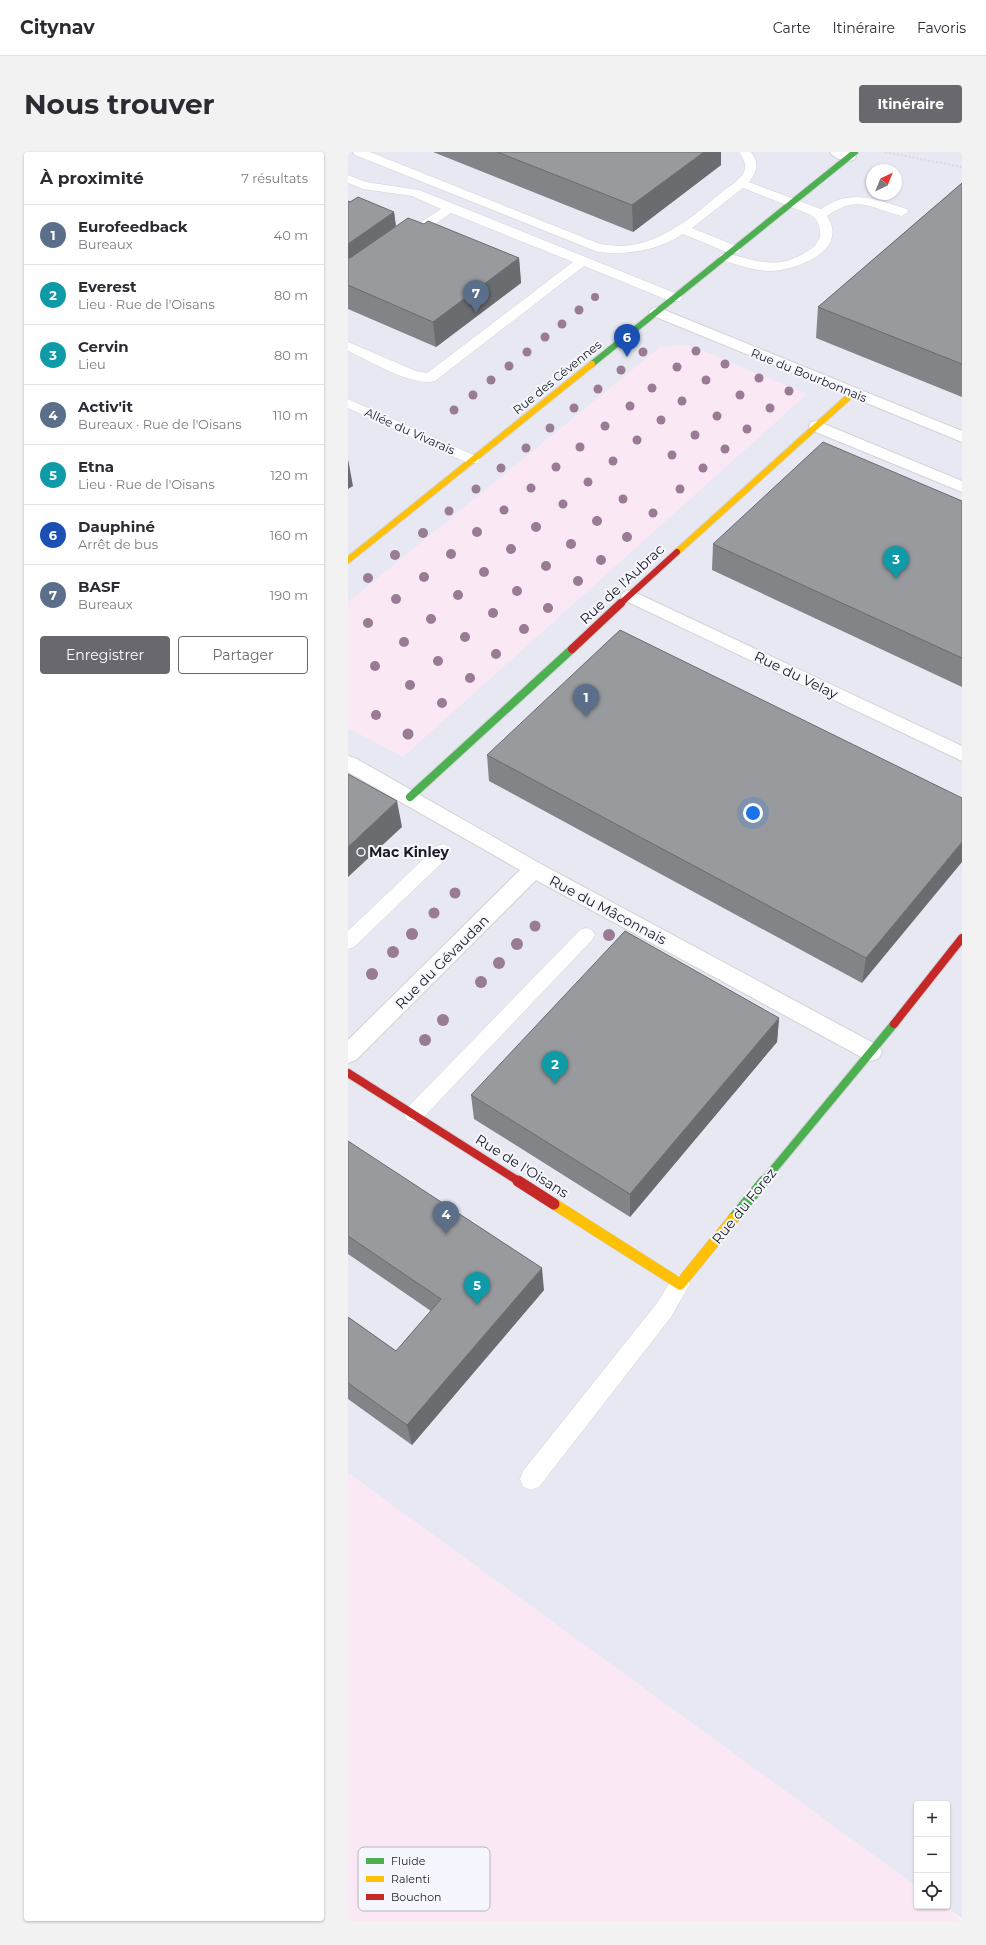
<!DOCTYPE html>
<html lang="fr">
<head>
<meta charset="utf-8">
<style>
	body { margin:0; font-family:Montserrat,sans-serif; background:#f2f2f3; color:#2b2b33 }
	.controls { position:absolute; right:12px; bottom:12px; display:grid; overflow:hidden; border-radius:4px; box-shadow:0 1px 3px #0004 }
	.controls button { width:36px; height:36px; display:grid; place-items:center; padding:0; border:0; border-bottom:1px solid #e1e1e2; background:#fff; color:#2b2b33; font:20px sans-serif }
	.compass { position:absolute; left:518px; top:12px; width:36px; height:36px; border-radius:50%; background:#fff; box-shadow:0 1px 3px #0004; rotate:43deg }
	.you { position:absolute; left:405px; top:661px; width:14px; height:14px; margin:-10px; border:3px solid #fff; border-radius:50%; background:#1a73e8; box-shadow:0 0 0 6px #1a73e833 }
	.badge { display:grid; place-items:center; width:26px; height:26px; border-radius:50%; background:#69686e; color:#fff; font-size:13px; font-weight:700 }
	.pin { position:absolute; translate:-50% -33px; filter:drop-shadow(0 1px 2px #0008) }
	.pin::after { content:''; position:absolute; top:21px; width:14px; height:12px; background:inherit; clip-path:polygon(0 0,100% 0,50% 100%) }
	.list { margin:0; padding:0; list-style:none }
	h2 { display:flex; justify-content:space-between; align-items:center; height:52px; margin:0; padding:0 16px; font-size:17px }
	h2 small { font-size:13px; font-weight:400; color:#7c7c81 }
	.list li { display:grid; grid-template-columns:26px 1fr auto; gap:12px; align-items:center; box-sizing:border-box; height:60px; padding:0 16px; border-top:1px solid #e1e1e2 }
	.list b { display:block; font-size:15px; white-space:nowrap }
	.list p { margin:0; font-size:13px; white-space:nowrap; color:#7c7c81 }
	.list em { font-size:13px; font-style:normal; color:#7c7c81 }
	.actions { display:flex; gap:8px; padding:12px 16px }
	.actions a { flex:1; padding:9px 0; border:1px solid #69686e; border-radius:4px; text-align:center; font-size:14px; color:#69686e }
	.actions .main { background:#69686e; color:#fff }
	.icon { flex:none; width:22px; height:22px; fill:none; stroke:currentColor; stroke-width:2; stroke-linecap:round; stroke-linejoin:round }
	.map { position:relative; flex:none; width:614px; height:1769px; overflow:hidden; border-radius:4px }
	header { display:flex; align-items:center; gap:24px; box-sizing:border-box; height:56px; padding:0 20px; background:#fff; border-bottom:1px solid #e1e1e2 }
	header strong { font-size:19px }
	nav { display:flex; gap:22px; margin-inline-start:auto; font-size:14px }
	.intro { display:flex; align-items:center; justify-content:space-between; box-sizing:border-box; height:96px; padding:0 24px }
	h1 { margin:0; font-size:28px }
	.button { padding:10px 18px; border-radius:4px; background:#69686e; color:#fff; font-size:14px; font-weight:700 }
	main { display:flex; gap:24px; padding:0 24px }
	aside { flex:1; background:#fff; border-radius:4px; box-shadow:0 1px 3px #0004 }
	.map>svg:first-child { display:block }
</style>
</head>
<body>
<header>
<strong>Citynav</strong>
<nav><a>Carte</a><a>Itinéraire</a><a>Favoris</a></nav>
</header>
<div class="intro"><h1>Nous trouver</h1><a class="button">Itinéraire</a></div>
<main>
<aside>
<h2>À proximité<small>7 résultats</small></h2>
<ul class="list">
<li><span class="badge" style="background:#5c6f8a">1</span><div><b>Eurofeedback</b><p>Bureaux</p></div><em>40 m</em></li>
<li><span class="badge" style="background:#0f9aa8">2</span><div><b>Everest</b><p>Lieu · Rue de l'Oisans</p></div><em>80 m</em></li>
<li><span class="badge" style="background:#0f9aa8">3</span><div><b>Cervin</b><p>Lieu</p></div><em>80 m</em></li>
<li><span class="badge" style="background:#5c6f8a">4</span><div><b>Activ'it</b><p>Bureaux · Rue de l'Oisans</p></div><em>110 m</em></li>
<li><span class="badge" style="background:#0f9aa8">5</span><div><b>Etna</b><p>Lieu · Rue de l'Oisans</p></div><em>120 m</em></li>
<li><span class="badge" style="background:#1a4fb4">6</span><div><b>Dauphiné</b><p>Arrêt de bus</p></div><em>160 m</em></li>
<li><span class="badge" style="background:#5c6f8a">7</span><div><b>BASF</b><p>Bureaux</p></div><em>190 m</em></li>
</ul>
<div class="actions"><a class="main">Enregistrer</a><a>Partager</a></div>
</aside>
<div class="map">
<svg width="614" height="1769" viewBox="0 0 614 1769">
	<rect width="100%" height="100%" fill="#f8f8fc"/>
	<path fill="#e8e8f2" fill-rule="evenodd" d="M 0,0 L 614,0 L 614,1767 L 596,1754 L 599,1754 L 599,1652 L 569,1652 L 569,1735 L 0,1321 ZM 524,18 L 548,18 L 548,42 L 524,42 Z"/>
	<path fill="#fae8f5" d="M 341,193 L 459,242 L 55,605 L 0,576 L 0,450 L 312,195 Z
		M 0,1321 L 569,1735 L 569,1754 L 596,1754 L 614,1769 L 0,1769 Z"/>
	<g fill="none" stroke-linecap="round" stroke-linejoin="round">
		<defs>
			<path id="lane" d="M 5,0 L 22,0 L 252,92 C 265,94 277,95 289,92 C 322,85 350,60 375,39 C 382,34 392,28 396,20 C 399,13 395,6 391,0 L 403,0 C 411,11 410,19 401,30 L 473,57 C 503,36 526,47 559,57 L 560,60 L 554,64 C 521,56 511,42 479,64 C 502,99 447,119 421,119 C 405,119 389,112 373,108 L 371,105 L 373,102 L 378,101 C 407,108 429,119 458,100 C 464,97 470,92 472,84 C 473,76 470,68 463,63 L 395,36 L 344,76 L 391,95 L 393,98 L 391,101 L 381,101 L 335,82 C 309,99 280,103 250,100 L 7,3 Z
				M 0,23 L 18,30 L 71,38 L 332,143 L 334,146 L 332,149 L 322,149 L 236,114 L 87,229 C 64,235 22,209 0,199 L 0,190 L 68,219 L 79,221 L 225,110 L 103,61 L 65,88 L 55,88 L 54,85 L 55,82 L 93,57 L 64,44 L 15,37 L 0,31 Z
				M 0,247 L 130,305 L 132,308 L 130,311 L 120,311 L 0,256 Z
				M 95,692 L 101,694 L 104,699 L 101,704 L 6,795 L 0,797 L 0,779 L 89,694 Z
				M 238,776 L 244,778 L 247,783 L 244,788 L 73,968 L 66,970 L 59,968 L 56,962 L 59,956 L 232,778 Z
				M 332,1123 L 339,1125 L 342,1132 L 323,1165 L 191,1335 L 183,1338 L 175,1335 L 172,1327 L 175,1319 L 309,1151 L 325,1125 Z"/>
			<path id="street" d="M 482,0 L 501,0 L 508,5 L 506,8 C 498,10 486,7 482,0 Z
				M 309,155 L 614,279 L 614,290 L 303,163 L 301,160 L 303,157 Z
				M 469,269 L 614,329 L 614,340 L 463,278 L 461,274 L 463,270 Z
				M 282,438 L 614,594 L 614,609 L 276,448 L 273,444 L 276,440 Z
				M 0,604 L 7,606 L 193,712 L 531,894 L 534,900 L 531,906 L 523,909 L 515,906 L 188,728 L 8,908 L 0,911 L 0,888 L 172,718 L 0,620 Z"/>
			<path id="fast-far2" d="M 244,212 L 507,0"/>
			<path id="fast-far1" d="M 62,645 L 224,497
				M 415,1030 L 546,872"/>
			<path id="fast" d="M 385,1067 L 416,1029"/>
			<path id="slow-far1" d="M 329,400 L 505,241
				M 0,408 L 244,212"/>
			<path id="slow" d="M 206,1052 L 332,1132 L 385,1067"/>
			<path id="jam-far2" d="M 272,452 L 329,400"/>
			<path id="jam-far1" d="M 224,497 L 273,451
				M 546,872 L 614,786
				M 0,921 L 172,1030"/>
			<path id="jam" d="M 170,1029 L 206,1052"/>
		</defs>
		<use href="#lane" stroke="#d2d2d7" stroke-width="1"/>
		<use href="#street" stroke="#d2d2d7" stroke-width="2"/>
		<use href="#fast-far2" stroke="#d2d2d7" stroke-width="8"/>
		<use href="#fast-far1" stroke="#d2d2d7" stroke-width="10"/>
		<use href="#fast" stroke="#d2d2d7" stroke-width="12"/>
		<use href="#slow-far1" stroke="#d2d2d7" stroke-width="8"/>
		<use href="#slow" stroke="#d2d2d7" stroke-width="12"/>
		<use href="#jam-far2" stroke="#d2d2d7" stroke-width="8"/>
		<use href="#jam-far1" stroke="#d2d2d7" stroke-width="10"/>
		<use href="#jam" stroke="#d2d2d7" stroke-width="12"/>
		<path stroke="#dbdbdd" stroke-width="2" stroke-dasharray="2 2" stroke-linecap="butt" d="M 537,0 L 614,15"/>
		<use href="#lane" fill="#fefeff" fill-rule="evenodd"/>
		<use href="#street" fill="#fefeff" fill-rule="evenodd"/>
		<use href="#fast-far2" stroke="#4caf50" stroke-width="6"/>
		<use href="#fast-far1" stroke="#4caf50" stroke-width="8"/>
		<use href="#fast" stroke="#4caf50" stroke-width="11"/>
		<use href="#slow-far1" stroke="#ffc107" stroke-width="6"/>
		<use href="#slow" stroke="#ffc107" stroke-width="11"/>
		<use href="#jam-far2" stroke="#c62828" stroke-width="6"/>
		<use href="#jam-far1" stroke="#c62828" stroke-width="8"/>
		<use href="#jam" stroke="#c62828" stroke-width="11"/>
	</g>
	<g fill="#997b93">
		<circle cx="247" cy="145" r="4"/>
		<circle cx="231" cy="158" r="4.5"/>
		<circle cx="214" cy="172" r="4.5"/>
		<circle cx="197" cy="185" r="4.5"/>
		<circle cx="348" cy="199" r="4.5"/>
		<circle cx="179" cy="200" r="4.5"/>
		<circle cx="295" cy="200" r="4.5"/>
		<circle cx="377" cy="212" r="4.5"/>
		<circle cx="161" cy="214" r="4.5"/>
		<circle cx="329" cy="215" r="4.5"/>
		<circle cx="273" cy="218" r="4.5"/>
		<circle cx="411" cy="226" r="4.5"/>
		<circle cx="143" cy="228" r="4.5"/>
		<circle cx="358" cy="228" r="4.5"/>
		<circle cx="304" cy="236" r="4.5"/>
		<circle cx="250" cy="237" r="4.5"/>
		<circle cx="441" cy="239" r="4.5"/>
		<circle cx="125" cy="243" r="4.5"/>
		<circle cx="392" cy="243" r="4.5"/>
		<circle cx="334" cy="249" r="4.5"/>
		<circle cx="282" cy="254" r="4.5"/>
		<circle cx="226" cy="256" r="4.5"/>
		<circle cx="422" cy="256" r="4.5"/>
		<circle cx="106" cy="258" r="4.5"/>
		<circle cx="369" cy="264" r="4.5"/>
		<circle cx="313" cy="268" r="4.5"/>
		<circle cx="257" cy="274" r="4.5"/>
		<circle cx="202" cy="276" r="4.5"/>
		<circle cx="399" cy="277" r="4.5"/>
		<circle cx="347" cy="283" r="4.5"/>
		<circle cx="289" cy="288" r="4.5"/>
		<circle cx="232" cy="295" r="4.5"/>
		<circle cx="178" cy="296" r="4.5"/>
		<circle cx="377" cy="297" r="4.5"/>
		<circle cx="324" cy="303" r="4.5"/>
		<circle cx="265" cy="309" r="4.5"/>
		<circle cx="208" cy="315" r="4.5"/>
		<circle cx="153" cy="316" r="4.5"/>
		<circle cx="355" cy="316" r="4.5"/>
		<circle cx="240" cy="330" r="4.5"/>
		<circle cx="183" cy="336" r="4.5"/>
		<circle cx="128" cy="337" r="4.5"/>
		<circle cx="332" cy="337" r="4.5"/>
		<circle cx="275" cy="347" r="4.5"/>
		<circle cx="215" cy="352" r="4.5"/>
		<circle cx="156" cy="358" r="4.5"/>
		<circle cx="101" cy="359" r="4.5"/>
		<circle cx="305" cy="361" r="4.5"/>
		<circle cx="249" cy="369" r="5"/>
		<circle cx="188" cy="375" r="5"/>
		<circle cx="129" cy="380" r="5"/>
		<circle cx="75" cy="381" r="5"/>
		<circle cx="279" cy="385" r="5"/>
		<circle cx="223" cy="392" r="5"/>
		<circle cx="163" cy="397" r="5"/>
		<circle cx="103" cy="402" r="5"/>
		<circle cx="47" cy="403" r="5"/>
		<circle cx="253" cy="408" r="5"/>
		<circle cx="198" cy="414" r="5"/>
		<circle cx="136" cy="420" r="5"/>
		<circle cx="76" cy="425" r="5"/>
		<circle cx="20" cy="426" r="5"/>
		<circle cx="230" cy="429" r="5"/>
		<circle cx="169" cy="439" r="5"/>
		<circle cx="110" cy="443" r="5"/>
		<circle cx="48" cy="447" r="5"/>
		<circle cx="200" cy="456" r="5"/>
		<circle cx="145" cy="461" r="5"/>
		<circle cx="83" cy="467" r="5"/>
		<circle cx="20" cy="471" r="5"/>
		<circle cx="176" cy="477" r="5"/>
		<circle cx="117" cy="485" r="5"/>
		<circle cx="56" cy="490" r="5"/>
		<circle cx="148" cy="502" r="5"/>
		<circle cx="90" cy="509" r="5"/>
		<circle cx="27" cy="514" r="5"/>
		<circle cx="122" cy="526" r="5"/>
		<circle cx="62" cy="533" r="5"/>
		<circle cx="94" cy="551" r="5"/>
		<circle cx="28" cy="563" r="5"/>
		<circle cx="60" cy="582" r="5.5"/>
		<circle cx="107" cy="741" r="5.5"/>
		<circle cx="86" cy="761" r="5.5"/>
		<circle cx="187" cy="774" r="5.5"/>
		<circle cx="64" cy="782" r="6"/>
		<circle cx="261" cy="783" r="6"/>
		<circle cx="169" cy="792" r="6"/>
		<circle cx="45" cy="800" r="6"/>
		<circle cx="151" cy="811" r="6"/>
		<circle cx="24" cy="822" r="6"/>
		<circle cx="133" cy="830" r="6"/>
		<circle cx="95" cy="868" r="6"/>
		<circle cx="77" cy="888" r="6"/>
	</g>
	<path fill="#838488" d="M 85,0 L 373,0 L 373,13 L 285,80 Z
		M 614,31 L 614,245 L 468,186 L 470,155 Z
		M 0,49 L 46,60 L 48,74 L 76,72 L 171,106 L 173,131 L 88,195 L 0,157 Z
		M 614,349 L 614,535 L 364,418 L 365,392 Z
		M 139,603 L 614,646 L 514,831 L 141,629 Z
		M 431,866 L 429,890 L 282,1065 L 126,967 L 123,943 Z
		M 0,989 L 196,1138 L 64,1293 L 0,1247 L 0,1165 L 48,1199 L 83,1159 L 0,1102 Z"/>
	<path fill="#6a6c6f" d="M 356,0 L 373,0 L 373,13 L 285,80 L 284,53 Z
		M 46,60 L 49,85 L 0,119 L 0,92 Z
		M 171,106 L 173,131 L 88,195 L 85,170 Z
		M 0,307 L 5,334 L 0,337 Z
		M 49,649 L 54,675 L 0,725 L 0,695 Z
		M 614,690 L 614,710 L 514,831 L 518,806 Z
		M 431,866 L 429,890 L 282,1065 L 282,1042 Z
		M 194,1116 L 196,1138 L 64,1293 L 59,1273 Z"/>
	<path fill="#989a9e" stroke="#6a6c6f" d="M 149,0 L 356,0 L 284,53 Z
		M 614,31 L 614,212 L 470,155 Z
		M 10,45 L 46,60 L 0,92 L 0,49 L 2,50 Z
		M 60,66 L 76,72 L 80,69 L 171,106 L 85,170 L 0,133 L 0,106 L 2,106 Z
		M 475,290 L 614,349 L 614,506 L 365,392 Z
		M 272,478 L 614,646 L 614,690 L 518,806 L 139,603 Z
		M 0,622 L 49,649 L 0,695 Z
		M 277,779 L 431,866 L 282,1042 L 123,943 Z
		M 0,989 L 194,1116 L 59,1273 L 0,1231 L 0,1165 L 48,1199 L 93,1147 L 0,1084 Z"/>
	<circle fill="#69686e" stroke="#f6f6fe" stroke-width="1.5" cx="13" cy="700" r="4"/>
	<g text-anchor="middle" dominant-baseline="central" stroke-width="4" stroke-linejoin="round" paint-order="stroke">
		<g font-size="12" fill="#1c1b22" stroke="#f6f6fe">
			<text transform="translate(461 223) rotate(22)">Rue du Bourbonnais</text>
			<text transform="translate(209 225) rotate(-39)">Rue des Cévennes</text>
			<text transform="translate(62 279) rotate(24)">Allée du Vivarais</text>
		</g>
		<g font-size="14" fill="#1c1b22" stroke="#f6f6fe">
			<text transform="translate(274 432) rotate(-43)">Rue de l'Aubrac</text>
			<text transform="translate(448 523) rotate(26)">Rue du Velay</text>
			<text transform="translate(260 758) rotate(28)">Rue du Mâconnais</text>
			<text transform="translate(94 810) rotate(-45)">Rue du Gévaudan</text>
			<text transform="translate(174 1014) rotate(32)">Rue de l'Oisans</text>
			<text transform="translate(396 1054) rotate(-51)">Rue du Forez</text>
		</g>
		<g font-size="14" font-weight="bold" fill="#1c1b22" stroke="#f6f6fe" text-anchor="start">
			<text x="21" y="700">Mac Kinley</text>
		</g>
	</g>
	<rect x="10" y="1695" width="132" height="64" rx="6" fill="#f6f6fe" stroke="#b5b4bc" stroke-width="1"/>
	<rect x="18" y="1706" width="18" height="6" fill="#4caf50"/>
	<rect x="18" y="1724" width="18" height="6" fill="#ffc107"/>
	<rect x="18" y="1742" width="18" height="6" fill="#c62828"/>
	<g font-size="11" fill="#1c1b22">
		<text x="43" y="1713">Fluide</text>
		<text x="43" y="1731">Ralenti</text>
		<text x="43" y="1749">Bouchon</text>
	</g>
</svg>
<div class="controls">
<button>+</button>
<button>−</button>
<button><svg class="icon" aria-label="locate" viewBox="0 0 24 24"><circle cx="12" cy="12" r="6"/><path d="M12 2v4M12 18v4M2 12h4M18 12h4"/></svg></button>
</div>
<svg class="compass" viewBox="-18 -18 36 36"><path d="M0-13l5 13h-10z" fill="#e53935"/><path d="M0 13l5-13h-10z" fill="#7c7c81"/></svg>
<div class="you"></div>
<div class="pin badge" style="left:238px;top:565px;background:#5c6f8a">1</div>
<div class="pin badge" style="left:207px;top:932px;background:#0f9aa8">2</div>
<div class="pin badge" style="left:548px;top:427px;background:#0f9aa8">3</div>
<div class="pin badge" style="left:98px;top:1082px;background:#5c6f8a">4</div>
<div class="pin badge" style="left:129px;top:1153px;background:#0f9aa8">5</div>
<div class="pin badge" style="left:279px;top:205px;background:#1a4fb4">6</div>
<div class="pin badge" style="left:128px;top:161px;background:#5c6f8a">7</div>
</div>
</main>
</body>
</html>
